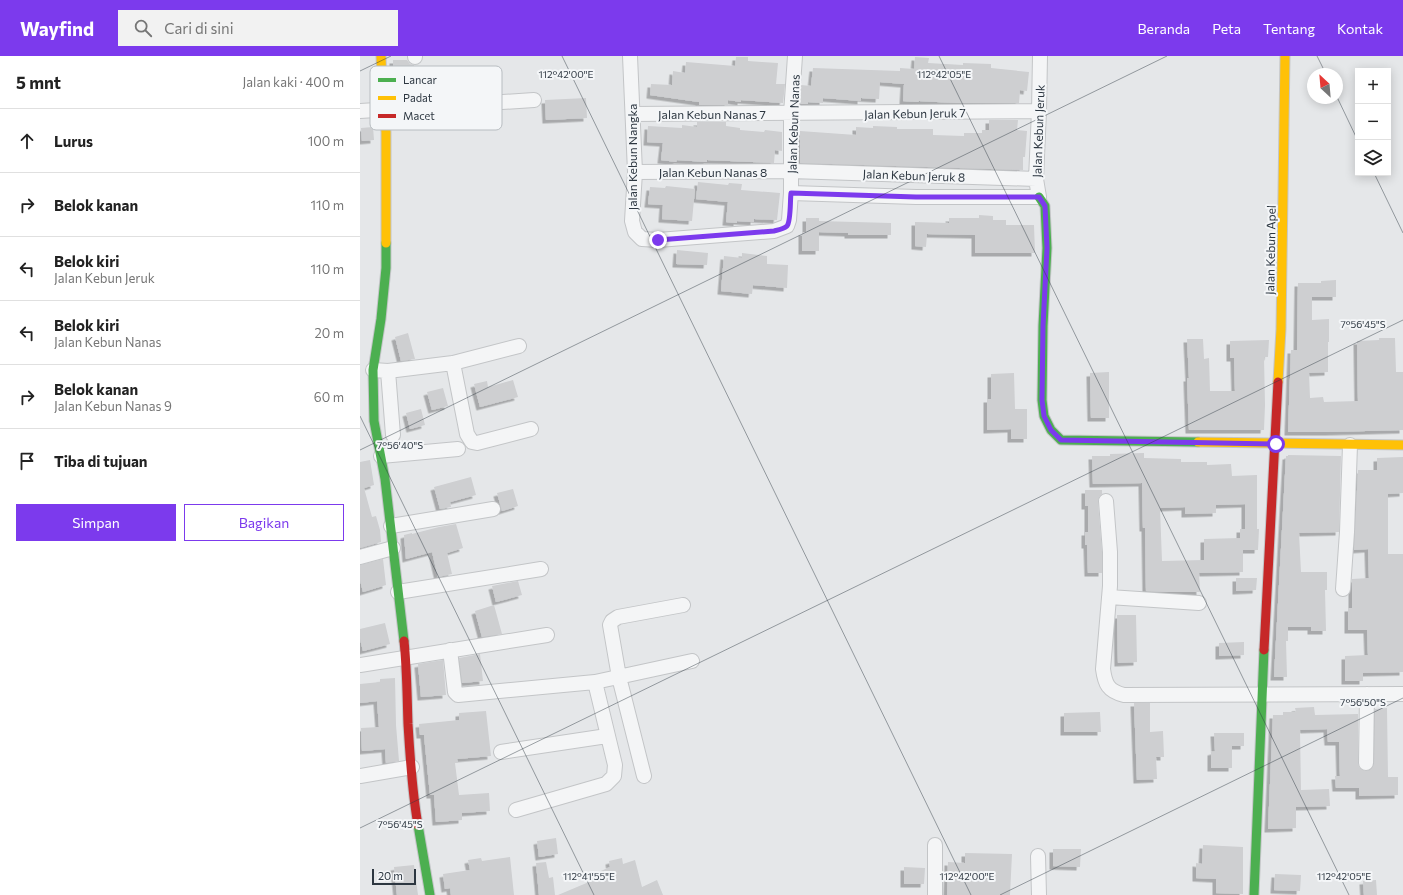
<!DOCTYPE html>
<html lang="id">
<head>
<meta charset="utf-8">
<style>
	body { margin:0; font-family:Commissioner,sans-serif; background:#f2f2f2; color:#222 }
	.controls { position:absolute; right:12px; top:12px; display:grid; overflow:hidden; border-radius:0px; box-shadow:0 2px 10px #0003 }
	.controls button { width:36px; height:36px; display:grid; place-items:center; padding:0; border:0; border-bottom:1px solid #e0e0e0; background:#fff; color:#222; font:20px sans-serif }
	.compass { position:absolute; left:947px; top:12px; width:36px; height:36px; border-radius:50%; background:#fff; box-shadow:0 2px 10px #0003; rotate:334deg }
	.scale { position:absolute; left:12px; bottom:10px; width:44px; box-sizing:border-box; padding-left:4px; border:2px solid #2d3741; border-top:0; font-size:11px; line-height:14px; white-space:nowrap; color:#2d3741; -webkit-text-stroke:3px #f4f6f8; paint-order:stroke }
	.stop { position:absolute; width:12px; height:12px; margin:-9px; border:3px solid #7c3aed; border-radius:50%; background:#fff }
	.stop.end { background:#7c3aed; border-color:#fff; box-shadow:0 1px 4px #0008 }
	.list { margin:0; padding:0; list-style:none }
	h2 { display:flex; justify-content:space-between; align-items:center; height:52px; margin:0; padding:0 16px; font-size:17px }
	h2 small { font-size:13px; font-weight:400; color:#767676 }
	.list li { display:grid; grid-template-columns:26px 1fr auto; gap:12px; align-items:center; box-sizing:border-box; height:64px; padding:0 16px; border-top:1px solid #e0e0e0 }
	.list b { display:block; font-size:15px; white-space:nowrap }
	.list p { margin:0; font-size:13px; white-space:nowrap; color:#767676 }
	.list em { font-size:13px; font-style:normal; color:#767676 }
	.actions { display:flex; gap:8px; padding:12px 16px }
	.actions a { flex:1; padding:9px 0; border:1px solid #7c3aed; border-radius:0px; text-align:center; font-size:14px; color:#7c3aed }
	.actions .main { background:#7c3aed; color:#fff }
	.icon { flex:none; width:22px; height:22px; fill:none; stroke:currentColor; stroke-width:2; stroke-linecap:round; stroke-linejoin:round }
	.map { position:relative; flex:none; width:1043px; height:839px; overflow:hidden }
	header { display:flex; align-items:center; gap:24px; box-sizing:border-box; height:56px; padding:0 20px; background:#7c3aed; color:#fff }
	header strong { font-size:19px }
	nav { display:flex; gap:22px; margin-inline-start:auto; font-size:14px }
	.search { width:280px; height:36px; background:#f2f2f2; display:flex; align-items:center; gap:10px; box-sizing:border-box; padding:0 14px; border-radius:0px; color:#767676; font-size:15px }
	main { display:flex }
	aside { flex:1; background:#fff }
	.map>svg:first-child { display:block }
</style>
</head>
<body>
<header>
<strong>Wayfind</strong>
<div class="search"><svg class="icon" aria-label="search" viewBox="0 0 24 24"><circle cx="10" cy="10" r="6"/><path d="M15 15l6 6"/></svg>Cari di sini</div>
<nav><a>Beranda</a><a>Peta</a><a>Tentang</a><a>Kontak</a></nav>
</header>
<main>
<aside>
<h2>5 mnt<small>Jalan kaki · 400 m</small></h2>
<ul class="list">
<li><svg class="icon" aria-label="ahead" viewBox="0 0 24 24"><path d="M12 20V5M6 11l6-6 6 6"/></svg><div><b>Lurus</b></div><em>100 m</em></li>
<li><svg class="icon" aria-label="right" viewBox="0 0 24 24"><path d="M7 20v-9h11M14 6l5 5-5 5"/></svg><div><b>Belok kanan</b></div><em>110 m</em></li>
<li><svg class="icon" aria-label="left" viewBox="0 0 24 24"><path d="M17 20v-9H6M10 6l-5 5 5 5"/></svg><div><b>Belok kiri</b><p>Jalan Kebun Jeruk</p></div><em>110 m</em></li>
<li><svg class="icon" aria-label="left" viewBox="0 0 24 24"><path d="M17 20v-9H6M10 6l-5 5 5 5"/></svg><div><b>Belok kiri</b><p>Jalan Kebun Nanas</p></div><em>20 m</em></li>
<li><svg class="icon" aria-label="right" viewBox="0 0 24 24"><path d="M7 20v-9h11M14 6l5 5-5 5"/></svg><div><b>Belok kanan</b><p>Jalan Kebun Nanas 9</p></div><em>60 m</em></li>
<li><svg class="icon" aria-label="arrive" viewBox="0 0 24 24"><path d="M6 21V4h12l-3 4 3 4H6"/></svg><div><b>Tiba di tujuan</b></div></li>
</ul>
<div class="actions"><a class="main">Simpan</a><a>Bagikan</a></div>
</aside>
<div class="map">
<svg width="1043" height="839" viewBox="0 0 1043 839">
	<defs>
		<filter id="shadow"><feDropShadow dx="-3.5" dy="3.5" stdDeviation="0" flood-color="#0004"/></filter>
	</defs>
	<rect width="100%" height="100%" fill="#e5e7e9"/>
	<path fill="#cecfd1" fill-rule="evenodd" filter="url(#shadow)" d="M 376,1 L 388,1 L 388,5 L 418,7 L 416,28 L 425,28 L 423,47 L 381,44 L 381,46 L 368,44 L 368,49 L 339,49 L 339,46 L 290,39 L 291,28 L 312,29 L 313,15 L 325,17 L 326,6 L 375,10 Z
		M 555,1 L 569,2 L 568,7 L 603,9 L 603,7 L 631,8 L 631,12 L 669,16 L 667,35 L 660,34 L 659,47 L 595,47 L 559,45 L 558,46 L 543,45 L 544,28 L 520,26 L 519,43 L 501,42 L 501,45 L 463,42 L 463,47 L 448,46 L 448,48 L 440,48 L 441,29 L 451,30 L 453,12 L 540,15 L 540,12 L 554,13 Z
		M 33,4 L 47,4 L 50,8 L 54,9 L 54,19 L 38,18 L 38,16 L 33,16 Z
		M 226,42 L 227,62 L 186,64 L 185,44 Z
		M 629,64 L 658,64 L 657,74 L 667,75 L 665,101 L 663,101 L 663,114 L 440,107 L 440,75 L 496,79 L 496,71 L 513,72 L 513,70 L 537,71 L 537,73 L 573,73 L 573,79 L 604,80 L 604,77 L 622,77 L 622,74 L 629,74 Z
		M 337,66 L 366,66 L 366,70 L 380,72 L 380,74 L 404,76 L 405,74 L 422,76 L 422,95 L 415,94 L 414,107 L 347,104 L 347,106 L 317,104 L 316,106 L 301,104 L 303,87 L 287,86 L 288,70 L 322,72 L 322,69 L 337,71 Z
		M 13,71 L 14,84 L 2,85 L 1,72 Z
		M 338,126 L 368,129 L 369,127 L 382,128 L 381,134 L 420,137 L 417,164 L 394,163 L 394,166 L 377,165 L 377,167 L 366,166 L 368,146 L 336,143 Z
		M 306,130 L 335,133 L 332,165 L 302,163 L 303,149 L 288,148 L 290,131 L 305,132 Z
		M 619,159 L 633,160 L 633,164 L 646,164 L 646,169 L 674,169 L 675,197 L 615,197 L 615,179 L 567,178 L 566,191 L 555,190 L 555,166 L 589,167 L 589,162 L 619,162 Z
		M 446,162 L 459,162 L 459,165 L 531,167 L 531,179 L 488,179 L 488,177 L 459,176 L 459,195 L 442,195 L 442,176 L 446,176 Z
		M 317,194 L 348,197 L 347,209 L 316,208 Z
		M 382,197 L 407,200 L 407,208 L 428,209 L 427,232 L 393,229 L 392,238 L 361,235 L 364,200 L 382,202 Z
		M 976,224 L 976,241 L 952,241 L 952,264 L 969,263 L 969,286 L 968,286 L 968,316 L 949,317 L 950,342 L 963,341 L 964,346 L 998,345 L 997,285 L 1019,284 L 1019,282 L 1035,282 L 1036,316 L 1043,316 L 1043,374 L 969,376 L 928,376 L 931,294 L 937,294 L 938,227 L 961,227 L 961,225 Z
		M 48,277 L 55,303 L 41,305 L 35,281 Z
		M 827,283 L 843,283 L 844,303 L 849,302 L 850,335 L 875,335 L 874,302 L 870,302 L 870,285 L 909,284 L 908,301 L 904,301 L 905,349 L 904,374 L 829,374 L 827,322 L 829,322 Z
		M 749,316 L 749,362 L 731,362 L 730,317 Z
		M 654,317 L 655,353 L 667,353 L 667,383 L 651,383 L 651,373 L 627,374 L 627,343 L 631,343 L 631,318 Z
		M 153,324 L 158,341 L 120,351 L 114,328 L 127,325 L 128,331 Z
		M 83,332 L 88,350 L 72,354 L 67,336 Z
		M 61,353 L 65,369 L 50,373 L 46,357 Z
		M 784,397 L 784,402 L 821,403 L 821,406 L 847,406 L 847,409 L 871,408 L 872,420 L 897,419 L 897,473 L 899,473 L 898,494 L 883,494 L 883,516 L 839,517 L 840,536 L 806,536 L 786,535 L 785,472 L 783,472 L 782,427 L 733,428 L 732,400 L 750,400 L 750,398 ZM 885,448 L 885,473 L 880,473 L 880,482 L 844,483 L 844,504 L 802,505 L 800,452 L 825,451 L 825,458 L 856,457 L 856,449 Z
		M 928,399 L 981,400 L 979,476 L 939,477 L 941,516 L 967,516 L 967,534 L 965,534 L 966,575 L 951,575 L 951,571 L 928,571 L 928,585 L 926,585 L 927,621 L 914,621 L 926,400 L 928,400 Z
		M 1043,401 L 1043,437 L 1028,438 L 1028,498 L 1043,498 L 1043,616 L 1003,617 L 1003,625 L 985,625 L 985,600 L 1008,599 L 1007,574 L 988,574 L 988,552 L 992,552 L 992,523 L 1009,522 L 1008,493 L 994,494 L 998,414 L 1017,414 L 1017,402 Z
		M 10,404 L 14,429 L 4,432 L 12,461 L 16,460 L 20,474 L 21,486 L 0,492 L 0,406 Z
		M 111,421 L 116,439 L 90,446 L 91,451 L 80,453 L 74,431 Z
		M 153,433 L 158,450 L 142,455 L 137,437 Z
		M 725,434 L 742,434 L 742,438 L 739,441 L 738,446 L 742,496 L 742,517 L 728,517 L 727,489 L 725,489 L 725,476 L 728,476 L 728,450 L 725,450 Z
		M 96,468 L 103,492 L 87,497 L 92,518 L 78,521 L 72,496 L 46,503 L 44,479 L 52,477 L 52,478 L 79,471 Z
		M 23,503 L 26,529 L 3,536 L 0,524 L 0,509 Z
		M 876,522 L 897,522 L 896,534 L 876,535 Z
		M 158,525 L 162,539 L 136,546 L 132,530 Z
		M 134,549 L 142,578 L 122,581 L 115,555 Z
		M 757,559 L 776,559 L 777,606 L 758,607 Z
		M 25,567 L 30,588 L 3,595 L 0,583 L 0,573 Z
		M 884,586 L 884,599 L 859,600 L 859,587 Z
		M 120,598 L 123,625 L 102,627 L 99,602 Z
		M 83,604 L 86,639 L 61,641 L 58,608 Z
		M 35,622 L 36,669 L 39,705 L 26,707 L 25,693 L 2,695 L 1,672 L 19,671 L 17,645 L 0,647 L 0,628 L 20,626 L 20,623 Z
		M 774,647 L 790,647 L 790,676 L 803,675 L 804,701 L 796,701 L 797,723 L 777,724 Z
		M 954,651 L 955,659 L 998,658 L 998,707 L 999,711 L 1005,715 L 1010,714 L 1014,708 L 1015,653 L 1027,652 L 1028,721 L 1038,721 L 1038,739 L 999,740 L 999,732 L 976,732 L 975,720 L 980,720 L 979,686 L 968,686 L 967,673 L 940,674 L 941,734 L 969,733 L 970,750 L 936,751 L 936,772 L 908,773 L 913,659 L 923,659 L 923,656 L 936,656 L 935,652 Z
		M 126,655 L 131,700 L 97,703 L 98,707 L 95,707 L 99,739 L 129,737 L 130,755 L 102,757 L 102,764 L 76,766 L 74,739 L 70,739 L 64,679 L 60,679 L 59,668 L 99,664 L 99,657 Z
		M 740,656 L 741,676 L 704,676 L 704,657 Z
		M 854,677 L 884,677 L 884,690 L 872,690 L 872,712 L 851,712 L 851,696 L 855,695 Z
		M 196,782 L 198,798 L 179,801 L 177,785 Z
		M 843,789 L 883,791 L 883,838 L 856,837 L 856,823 L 836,822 L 836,807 L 842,808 Z
		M 693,793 L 721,793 L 720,811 L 693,810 Z
		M 605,797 L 652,798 L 650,839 L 587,839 L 588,806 L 605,807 Z
		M 150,801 L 154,839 L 91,839 L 90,832 L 85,833 L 83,818 L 110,814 L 108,804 L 121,802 L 122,805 Z
		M 262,802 L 263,808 L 275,804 L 282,831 L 297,824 L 303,839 L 198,839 L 236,823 L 234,818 L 250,811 L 249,805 Z
		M 186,806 L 189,822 L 193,821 L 195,839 L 179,839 L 176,807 Z
		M 54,809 L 58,839 L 37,839 L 34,811 Z
		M 544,811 L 565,812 L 564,828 L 544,828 Z
		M 915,818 L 941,819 L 940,835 L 914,834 Z
		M 1016,824 L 1017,839 L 1004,839 L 1003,825 Z"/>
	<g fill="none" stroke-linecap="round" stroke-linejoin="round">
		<defs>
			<path id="street" d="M 55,0 L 55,1
				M 270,0 L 275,116 L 272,165 L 275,176 L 282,183 L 298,184 L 414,175 L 427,170 L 429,164 L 431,137 L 431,58 L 435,0
				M 0,55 L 174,44
				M 273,58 L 679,55
				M 275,116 L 431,115 L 676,123
				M 431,137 L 556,141 L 679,141 L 676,123 L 679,55 L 680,0
				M 93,307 L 107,378 L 112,386 L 117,387 L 171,373
				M 13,314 L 28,315 L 93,307 L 159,290
				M 28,315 L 33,379
				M 21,400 L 98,393
				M 746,445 L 750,496 L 750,530 L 743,613 C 745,628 748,635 764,639 L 1043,638
				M 31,470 L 133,453
				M 0,501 L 33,492
				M 983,533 L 987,476 L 990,389
				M 38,536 L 181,513
				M 749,541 L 839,547
				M 90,594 L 95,636 L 98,639 L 235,626 L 255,709 L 254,720 L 246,728 L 156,754
				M 0,609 L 187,579
				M 235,626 L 332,605
				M 141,696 L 247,680
				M 1006,707 L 1007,638
				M 0,720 L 52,711
				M 284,720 L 259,621 L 250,569 L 252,565 L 258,561 L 323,549
				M 575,789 L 575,839
				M 678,800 L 679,839"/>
			<path id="fast" d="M 679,141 L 685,150 L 687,192 L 683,270 L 682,344 L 684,360 L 691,374 L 701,384 L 838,386
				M 26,187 L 26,212 L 21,263 L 13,314 L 14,365 L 25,423 L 44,585
				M 58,769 L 70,839
				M 894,839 L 904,594"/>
			<path id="slow" d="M 21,0 L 23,53 L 26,76 L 26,187
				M 918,326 L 921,273 L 925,0
				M 838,386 L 1043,389"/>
			<path id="jam" d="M 44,585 C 47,613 47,640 48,668 C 50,701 52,736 58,769
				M 904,594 L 918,326"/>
		</defs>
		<use href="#street" stroke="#c3c5c7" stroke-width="16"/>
		<use href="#fast" stroke="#c3c5c7" stroke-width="11"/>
		<use href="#slow" stroke="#c3c5c7" stroke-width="11"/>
		<use href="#jam" stroke="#c3c5c7" stroke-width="11"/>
		<use href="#street" stroke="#f4f5f6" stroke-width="14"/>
		<use href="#fast" stroke="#4caf50" stroke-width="9"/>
		<use href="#slow" stroke="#ffc107" stroke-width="9"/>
		<use href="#jam" stroke="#c62828" stroke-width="9"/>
	</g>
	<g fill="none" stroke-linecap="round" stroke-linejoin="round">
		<path stroke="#7c3aed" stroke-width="5" d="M 298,184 L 414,175 C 418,174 424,173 427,170 C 431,165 430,145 431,137 L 556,141 L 679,141 L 685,150 L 687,192 L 683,270 L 682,344 L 684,360 L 691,374 L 701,384 L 916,388"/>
	</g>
	<path fill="none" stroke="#2d3741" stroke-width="1" stroke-opacity="0.45" d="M 202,0 L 611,839M 579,0 L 989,839M 957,0 L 966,18M 0,15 L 31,0M 977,41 L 998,85M 1014,117 L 1043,177M 0,360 L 234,839M 0,394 L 807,0M 0,772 L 1043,264M 640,839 L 1043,642"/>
	<g text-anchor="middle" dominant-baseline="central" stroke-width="4" stroke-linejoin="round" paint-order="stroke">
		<g font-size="12" fill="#2d3741" stroke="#f4f6f8">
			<text transform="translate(555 57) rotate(-1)">Jalan Kebun Jeruk 7</text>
			<text x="352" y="58">Jalan Kebun Nanas 7</text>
			<text transform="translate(433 68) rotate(-88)">Jalan Kebun Nanas</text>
			<text transform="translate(678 75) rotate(-88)">Jalan Kebun Jeruk</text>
			<text transform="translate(272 101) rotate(-90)">Jalan Kebun Nangka</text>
			<text x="353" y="116">Jalan Kebun Nanas 8</text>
			<text transform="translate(554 119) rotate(2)">Jalan Kebun Jeruk 8</text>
			<text transform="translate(910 194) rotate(-89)">Jalan Kebun Apel</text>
		</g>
	</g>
	<rect x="10" y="10" width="132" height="64" rx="6" fill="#f4f6f8" stroke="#b8bdc1" stroke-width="1"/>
	<rect x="18" y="22" width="18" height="4" fill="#4caf50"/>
	<rect x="18" y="40" width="18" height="4" fill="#ffc107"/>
	<rect x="18" y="58" width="18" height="4" fill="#c62828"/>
	<g font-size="11" fill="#2d3741">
		<text x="43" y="28">Lancar</text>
		<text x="43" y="46">Padat</text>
		<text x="43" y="64">Macet</text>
	</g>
	<g font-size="10" text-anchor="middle" fill="#2d3741" stroke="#f4f6f8" stroke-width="4" stroke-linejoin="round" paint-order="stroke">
		<text x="206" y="22">112°42'00"E</text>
		<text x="584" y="22">112°42'05"E</text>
		<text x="1003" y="272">7°56'45"S</text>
		<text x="40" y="393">7°56'40"S</text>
		<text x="1003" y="650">7°56'50"S</text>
		<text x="40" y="772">7°56'45"S</text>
		<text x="229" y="824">112°41'55"E</text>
		<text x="607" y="824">112°42'00"E</text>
		<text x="984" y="824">112°42'05"E</text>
	</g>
</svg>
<div class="controls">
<button>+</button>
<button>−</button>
<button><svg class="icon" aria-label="layers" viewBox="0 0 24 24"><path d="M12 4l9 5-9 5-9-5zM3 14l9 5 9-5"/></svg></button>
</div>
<svg class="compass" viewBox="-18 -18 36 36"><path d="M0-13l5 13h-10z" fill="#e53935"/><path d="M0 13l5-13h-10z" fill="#767676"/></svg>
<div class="scale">20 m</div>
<div class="stop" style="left:916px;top:388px"></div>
<div class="stop end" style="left:298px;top:184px"></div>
</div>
</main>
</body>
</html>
